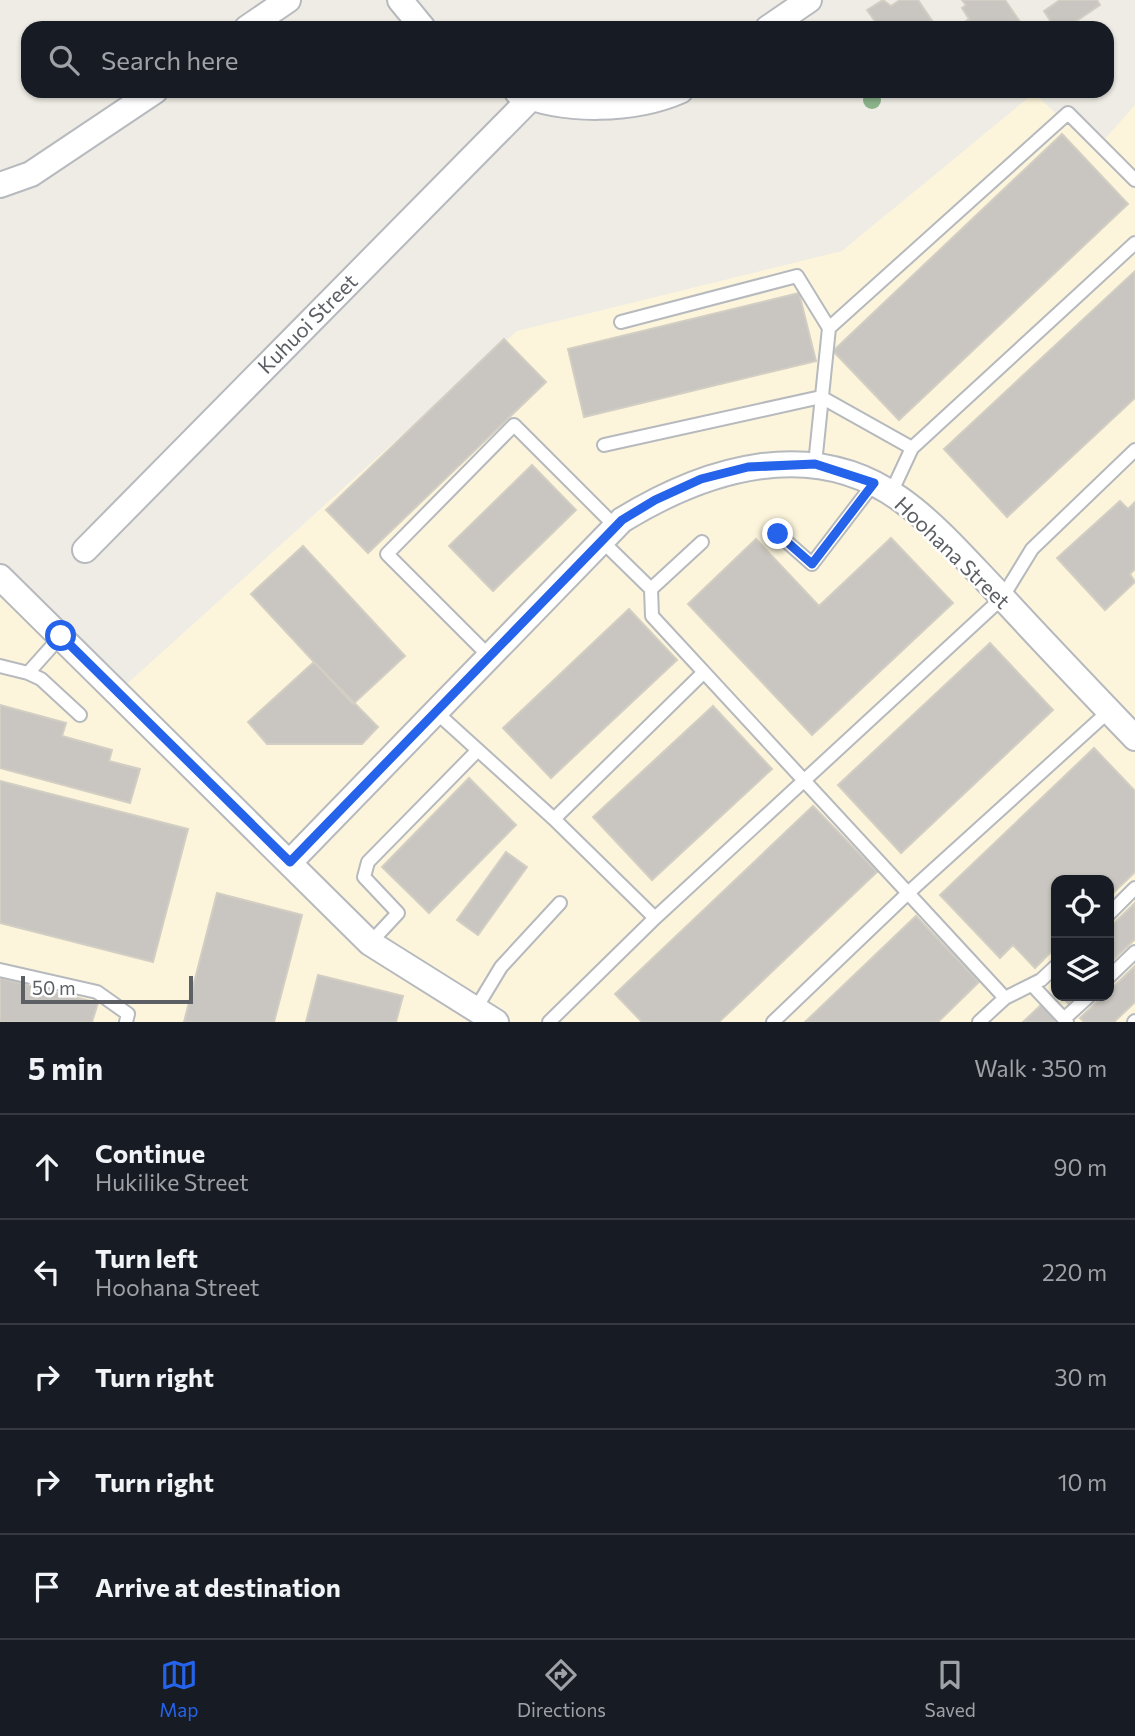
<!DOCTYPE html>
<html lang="en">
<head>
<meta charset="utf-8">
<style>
	body { margin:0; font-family:Commissioner,sans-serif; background:#20242c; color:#f1f3f6 }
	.controls { position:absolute; right:21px; bottom:21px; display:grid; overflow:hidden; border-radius:14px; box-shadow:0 2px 5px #0004 }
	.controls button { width:63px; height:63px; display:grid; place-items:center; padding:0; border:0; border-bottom:2px solid #363941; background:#171b24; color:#f1f3f6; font:35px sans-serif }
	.scale { position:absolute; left:21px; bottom:18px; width:172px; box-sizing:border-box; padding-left:7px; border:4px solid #5c5f64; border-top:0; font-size:19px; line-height:24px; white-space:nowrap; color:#5c5f64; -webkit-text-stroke:5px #fff; paint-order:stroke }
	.stop { position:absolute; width:21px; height:21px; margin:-16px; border:5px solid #2563eb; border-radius:50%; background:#fff }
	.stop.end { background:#2563eb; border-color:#fff; box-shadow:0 2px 7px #0008 }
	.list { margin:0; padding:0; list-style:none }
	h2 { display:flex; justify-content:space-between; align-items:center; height:91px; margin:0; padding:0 28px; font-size:30px }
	h2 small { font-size:23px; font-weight:400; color:#9ea1a6 }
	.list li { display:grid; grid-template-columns:46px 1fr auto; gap:21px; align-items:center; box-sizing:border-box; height:105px; padding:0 28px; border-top:2px solid #363941 }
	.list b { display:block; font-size:26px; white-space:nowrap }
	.list p { margin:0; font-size:23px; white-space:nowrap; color:#9ea1a6 }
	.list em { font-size:23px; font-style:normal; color:#9ea1a6 }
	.icon { flex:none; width:38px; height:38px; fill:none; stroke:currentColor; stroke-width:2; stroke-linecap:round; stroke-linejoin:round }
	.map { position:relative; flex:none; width:1135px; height:1022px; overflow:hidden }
	.search { position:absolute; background:#171b24; box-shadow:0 2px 5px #0004; left:21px; right:21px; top:21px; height:77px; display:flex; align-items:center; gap:18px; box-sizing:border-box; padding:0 24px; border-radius:21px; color:#9ea1a6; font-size:26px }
	.sheet { height:616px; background:#171b24 }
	nav { display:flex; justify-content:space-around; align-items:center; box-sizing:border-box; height:98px; border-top:2px solid #363941; background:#171b24; font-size:19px; color:#9ea1a6 }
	nav a { display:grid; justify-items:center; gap:4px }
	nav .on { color:#2563eb }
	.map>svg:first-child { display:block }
</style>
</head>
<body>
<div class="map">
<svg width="1135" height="1022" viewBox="0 0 1135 1022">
	<rect width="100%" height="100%" fill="#eeece4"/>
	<path fill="#fcf5db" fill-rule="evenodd" d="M 1034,93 L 1095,150 L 1135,105 L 1135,1022 L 0,1022 L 0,577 L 118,692 L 517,331 L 842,251 ZM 1056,880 L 1109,880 L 1109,996 L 1056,996 Z"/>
	<path fill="#c9c6c1" stroke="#d2cec3" stroke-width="2" d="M 883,0 L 891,6 L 900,0 L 918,0 L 937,28 L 871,28 L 877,24 L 867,10 Z
		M 962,0 L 1005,0 L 1023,26 L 955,28 L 969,19 L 962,8 L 966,5 Z
		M 1060,0 L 1097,0 L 1100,5 L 1066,28 L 1055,28 L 1044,11 Z
		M 1062,134 L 1128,204 L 899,420 L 833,351 Z
		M 1135,271 L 1135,398 L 1007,517 L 944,449 Z
		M 799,293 L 816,361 L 584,417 L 568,349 Z
		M 504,339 L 546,382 L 368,553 L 326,510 Z
		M 532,465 L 576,510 L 493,591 L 449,546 Z
		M 1120,501 L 1128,509 L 1135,502 L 1135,569 L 1130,574 L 1135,582 L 1105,610 L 1057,558 Z
		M 891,538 L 953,603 L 812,735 L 688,604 L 756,539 L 819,606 Z
		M 303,546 L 405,656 L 353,704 L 251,594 Z
		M 629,609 L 677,660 L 551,778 L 503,728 Z
		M 990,643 L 1053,710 L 901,853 L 838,785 Z
		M 314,662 L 378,727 L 362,744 L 267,744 L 248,722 Z
		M 0,705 L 66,723 L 62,736 L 112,750 L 109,761 L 140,769 L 130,803 L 0,768 Z
		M 713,706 L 772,769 L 652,880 L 593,817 Z
		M 1094,748 L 1135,791 L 1135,872 L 1109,897 L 1109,880 L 1056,880 L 1056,947 L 1035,968 L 1013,945 L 1000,958 L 940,895 Z
		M 469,778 L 516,825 L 429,913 L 382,867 Z
		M 0,781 L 188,829 L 153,962 L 0,923 Z
		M 813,806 L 877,872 L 719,1022 L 642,1022 L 615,994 Z
		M 506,852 L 527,867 L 478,935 L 457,920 Z
		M 217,893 L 302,915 L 274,1022 L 184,1022 Z
		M 1135,903 L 1135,939 L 1109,964 L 1109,928 Z
		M 916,916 L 979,982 L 938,1022 L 805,1022 Z
		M 1135,966 L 1135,1002 L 1114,1022 L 1084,1022 L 1080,1018 L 1103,996 L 1109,996 L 1109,991 Z
		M 318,975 L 403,996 L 396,1022 L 306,1022 Z
		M 0,978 L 98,1003 L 92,1022 L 0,1022 Z
		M 1062,996 L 1075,996 L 1068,1003 Z
		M 1042,1004 L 1059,1022 L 1023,1022 Z"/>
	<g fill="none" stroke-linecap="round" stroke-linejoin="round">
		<defs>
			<path id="lane" d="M 621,322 L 797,276 L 829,328
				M 604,445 L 821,397 L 912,448
				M 815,464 L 829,328 L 1068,113 L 1135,180
				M 891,493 L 912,448 L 1135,243
				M 778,534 L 812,564 L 874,483
				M 603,542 L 651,589
				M 702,542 L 651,589 L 652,616 L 1005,998
				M 490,657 L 387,554 L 514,425 L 616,527
				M 0,666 L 28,673 L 61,636
				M 28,673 L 41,679 L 80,715
				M 437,713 L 554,819 L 704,672
				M 554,819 L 655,918 L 1002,598 L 1032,549 L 1135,450
				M 1109,914 L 1135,888
				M 370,943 L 398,913 L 364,877 L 368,862 L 478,750
				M 0,970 L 97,992 L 128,1014 L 126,1022
				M 1109,977 L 1135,952
				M 1032,985 L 1067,1022
				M 475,1010 L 501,967 L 560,903
				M 1064,1019 L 1089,996
				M 549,1022 L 655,918
				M 773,1022 L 908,893 L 1109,711
				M 979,1022 L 1005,998 L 1041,980 L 1056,966
				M 1134,1022 L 1135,1021"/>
			<path id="street" d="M 400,0 L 423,28
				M 247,28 L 288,0
				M 768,28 L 809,0
				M 517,92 C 564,113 634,111 680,91
				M 0,185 L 31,174 L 155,91
				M 85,550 L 531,98
				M 0,577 L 370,943 L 496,1022
				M 290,862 L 622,520 C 707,468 812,436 900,499 C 937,525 969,563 1000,595 C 1044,643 1090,691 1135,738"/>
		</defs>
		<use href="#lane" stroke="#b6b9bd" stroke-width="16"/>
		<use href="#street" stroke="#b6b9bd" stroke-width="28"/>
		<use href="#lane" stroke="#fff" stroke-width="12"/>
		<use href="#street" stroke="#fff" stroke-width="24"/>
	</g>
	<circle fill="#8bb389" cx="872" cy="100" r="9"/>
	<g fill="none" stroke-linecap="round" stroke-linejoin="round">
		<path stroke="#2563eb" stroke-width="9" d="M 61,636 L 290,862 L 622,520 L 655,500 L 701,479 L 748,467 L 815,464 L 874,483 L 812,564 L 778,534"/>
	</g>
	<g text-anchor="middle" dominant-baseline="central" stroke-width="5" stroke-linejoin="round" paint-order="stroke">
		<g font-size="21" fill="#5c5f64" stroke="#fff">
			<text transform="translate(307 323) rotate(-45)">Kuhuoi Street</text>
			<text transform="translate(953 552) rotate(44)">Hoohana Street</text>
		</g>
	</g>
</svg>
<div class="controls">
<button><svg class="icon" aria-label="locate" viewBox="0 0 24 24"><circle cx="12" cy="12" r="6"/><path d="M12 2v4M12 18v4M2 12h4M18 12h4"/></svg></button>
<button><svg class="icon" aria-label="layers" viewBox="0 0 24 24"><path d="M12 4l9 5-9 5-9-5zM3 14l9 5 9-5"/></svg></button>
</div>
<div class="scale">50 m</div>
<div class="stop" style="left:61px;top:636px"></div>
<div class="stop end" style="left:778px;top:534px"></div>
<div class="search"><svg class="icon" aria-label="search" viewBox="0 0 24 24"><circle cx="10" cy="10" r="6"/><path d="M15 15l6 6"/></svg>Search here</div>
</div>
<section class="sheet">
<h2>5 min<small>Walk · 350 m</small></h2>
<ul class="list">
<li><svg class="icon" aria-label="ahead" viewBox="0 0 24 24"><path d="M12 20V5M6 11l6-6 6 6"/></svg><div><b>Continue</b><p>Hukilike Street</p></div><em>90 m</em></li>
<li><svg class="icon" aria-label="left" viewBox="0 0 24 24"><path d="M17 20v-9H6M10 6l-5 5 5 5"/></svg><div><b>Turn left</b><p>Hoohana Street</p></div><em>220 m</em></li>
<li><svg class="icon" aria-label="right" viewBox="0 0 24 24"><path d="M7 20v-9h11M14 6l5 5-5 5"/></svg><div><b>Turn right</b></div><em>30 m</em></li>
<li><svg class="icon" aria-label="right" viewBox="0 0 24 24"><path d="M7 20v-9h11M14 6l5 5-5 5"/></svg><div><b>Turn right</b></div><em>10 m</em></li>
<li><svg class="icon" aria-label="arrive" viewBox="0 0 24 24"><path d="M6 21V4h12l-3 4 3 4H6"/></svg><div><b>Arrive at destination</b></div></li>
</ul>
</section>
<nav>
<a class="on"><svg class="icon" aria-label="map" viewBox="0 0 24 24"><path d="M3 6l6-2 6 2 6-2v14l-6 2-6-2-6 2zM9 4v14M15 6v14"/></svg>Map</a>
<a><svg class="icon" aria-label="directions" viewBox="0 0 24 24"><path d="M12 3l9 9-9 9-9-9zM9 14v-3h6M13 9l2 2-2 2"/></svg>Directions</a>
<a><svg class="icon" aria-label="saved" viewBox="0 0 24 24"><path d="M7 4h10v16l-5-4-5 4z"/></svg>Saved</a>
</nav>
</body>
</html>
